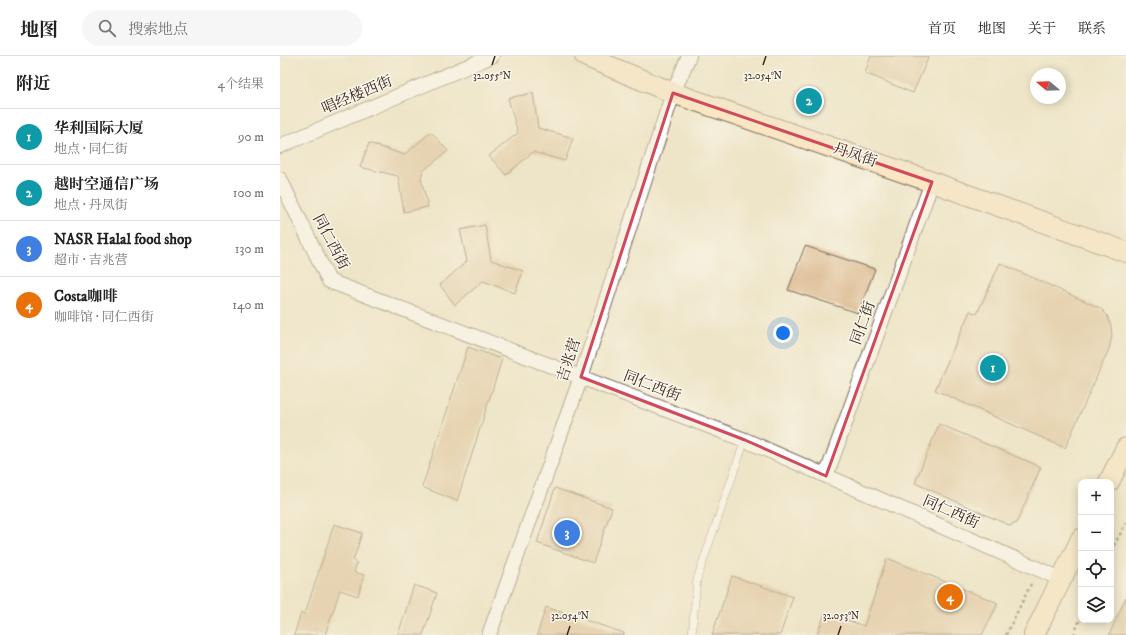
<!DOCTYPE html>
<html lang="zh">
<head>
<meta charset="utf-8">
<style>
	body { margin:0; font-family:"IM FELL DW Pica","Noto Serif SC",serif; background:#f6f6f6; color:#222 }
	.controls { position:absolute; right:12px; bottom:12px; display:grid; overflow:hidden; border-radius:8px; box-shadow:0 2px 10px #0003 }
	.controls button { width:36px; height:36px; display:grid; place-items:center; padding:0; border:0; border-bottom:1px solid #e0e0e0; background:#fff; color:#222; font:20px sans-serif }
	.compass { position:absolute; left:750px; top:12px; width:36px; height:36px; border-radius:50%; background:#fff; box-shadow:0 2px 10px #0003; rotate:289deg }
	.you { position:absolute; left:503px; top:277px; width:14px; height:14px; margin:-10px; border:3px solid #fff; border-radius:50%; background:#1a73e8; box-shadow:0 0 0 6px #1a73e833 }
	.badge { display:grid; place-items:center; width:26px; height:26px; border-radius:50%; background:#0f766e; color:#fff; font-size:13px; font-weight:700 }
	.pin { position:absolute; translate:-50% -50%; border:2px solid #fff; box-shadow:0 1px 4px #0006 }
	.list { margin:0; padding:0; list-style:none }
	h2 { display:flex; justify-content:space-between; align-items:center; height:52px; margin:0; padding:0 16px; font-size:17px }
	h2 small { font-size:13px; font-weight:400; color:#767676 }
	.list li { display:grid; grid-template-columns:26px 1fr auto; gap:12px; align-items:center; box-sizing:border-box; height:56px; padding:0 16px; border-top:1px solid #e0e0e0 }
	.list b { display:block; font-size:15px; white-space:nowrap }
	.list p { margin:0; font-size:13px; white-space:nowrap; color:#767676 }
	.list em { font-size:13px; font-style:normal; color:#767676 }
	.icon { flex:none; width:22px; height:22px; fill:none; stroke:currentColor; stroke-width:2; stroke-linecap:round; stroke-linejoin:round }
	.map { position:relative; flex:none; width:846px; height:579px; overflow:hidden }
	header { display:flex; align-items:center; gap:24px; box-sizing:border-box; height:56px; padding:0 20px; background:#fff; border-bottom:1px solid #e0e0e0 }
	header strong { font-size:19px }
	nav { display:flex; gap:22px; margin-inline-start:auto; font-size:14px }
	.search { width:280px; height:36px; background:#f6f6f6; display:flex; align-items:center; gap:10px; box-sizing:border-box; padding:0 14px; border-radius:22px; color:#767676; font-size:15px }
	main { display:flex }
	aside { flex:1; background:#fff }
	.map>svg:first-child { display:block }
</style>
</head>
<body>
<header>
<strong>地图</strong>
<div class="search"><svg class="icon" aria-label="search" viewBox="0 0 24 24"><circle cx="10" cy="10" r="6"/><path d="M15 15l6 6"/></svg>搜索地点</div>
<nav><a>首页</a><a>地图</a><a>关于</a><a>联系</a></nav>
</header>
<main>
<aside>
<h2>附近<small>4个结果</small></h2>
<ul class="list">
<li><span class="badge" style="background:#0f9aa8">1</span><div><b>华利国际大厦</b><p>地点 · 同仁街</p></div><em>90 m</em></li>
<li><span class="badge" style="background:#0f9aa8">2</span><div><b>越时空通信广场</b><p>地点 · 丹凤街</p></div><em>100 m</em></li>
<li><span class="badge" style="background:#3f7fe0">3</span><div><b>NASR Halal food shop</b><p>超市 · 吉兆营</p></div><em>130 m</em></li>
<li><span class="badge" style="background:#e8710a">4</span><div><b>Costa咖啡</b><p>咖啡馆 · 同仁西街</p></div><em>140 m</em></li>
</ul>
</aside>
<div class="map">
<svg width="846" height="579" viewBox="0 0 846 579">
	<rect width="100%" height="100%" fill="#fbf7ec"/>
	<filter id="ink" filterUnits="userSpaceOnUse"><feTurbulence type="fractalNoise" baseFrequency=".025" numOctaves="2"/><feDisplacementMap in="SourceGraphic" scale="8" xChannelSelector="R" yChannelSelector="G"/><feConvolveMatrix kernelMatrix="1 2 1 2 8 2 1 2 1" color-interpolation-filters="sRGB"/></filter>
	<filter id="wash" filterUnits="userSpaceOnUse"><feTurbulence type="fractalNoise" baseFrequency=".012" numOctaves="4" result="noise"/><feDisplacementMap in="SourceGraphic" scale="16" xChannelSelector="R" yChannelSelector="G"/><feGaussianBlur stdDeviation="0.9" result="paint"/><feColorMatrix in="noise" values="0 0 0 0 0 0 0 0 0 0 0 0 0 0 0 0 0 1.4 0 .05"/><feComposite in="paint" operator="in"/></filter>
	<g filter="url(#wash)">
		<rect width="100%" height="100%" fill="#eee5c8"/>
		<g id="blocks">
			<path fill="#ddbd94" d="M 591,0 L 649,0 L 633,37 L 585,17 Z
				M 253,37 L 258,72 L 293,82 L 285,105 L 253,96 L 226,119 L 209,100 L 238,77 L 228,42 Z
				M 151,76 L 168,95 L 143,115 L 141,122 L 148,151 L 124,156 L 118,120 L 80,111 L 89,87 L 124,99 Z
				M 205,169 L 211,204 L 243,215 L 235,237 L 203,225 L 175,249 L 160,229 L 187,205 L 180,174 Z
				M 525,190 L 595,213 L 578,257 L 508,234 Z
				M 720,207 L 820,252 L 827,259 L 831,270 L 832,280 L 829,293 L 785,392 L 655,334 L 690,255 L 697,258 Z
				M 188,291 L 222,303 L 177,445 L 142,431 Z
				M 659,368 L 761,411 L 736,468 L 733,467 L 731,470 L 635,427 Z
				M 275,432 L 332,452 L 313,507 L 257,487 Z
				M 54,468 L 82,477 L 73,505 L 77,507 L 74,516 L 84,519 L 78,540 L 60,534 L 45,579 L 14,579 L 21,557 L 25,558 Z
				M 607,502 L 718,547 L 702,579 L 537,579 L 545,557 L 584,570 Z
				M 452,520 L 513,541 L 500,579 L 432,579 Z
				M 134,529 L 157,537 L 143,579 L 118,579 Z
				M 846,541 L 846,579 L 829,579 Z
				M 266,551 L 344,577 L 344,579 L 257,579 Z"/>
		</g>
	</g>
	<g filter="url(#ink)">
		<use href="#blocks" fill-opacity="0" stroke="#7a6b5a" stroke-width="1"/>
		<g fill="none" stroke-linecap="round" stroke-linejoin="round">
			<defs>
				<path id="lane" d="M 412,579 L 417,523 L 465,384"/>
				<path id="street" d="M 0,90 L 212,0
					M 0,123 L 49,225 L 465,384 L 781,523
					M 546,420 L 652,126
					M 209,579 L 301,321 L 393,37 L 409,0"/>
				<path id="secondary" d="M 305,0 L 393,37 L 652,126 L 846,196
					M 829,426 L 846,392
					M 754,579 L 801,483"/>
			</defs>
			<use href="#lane" stroke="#7a6b5a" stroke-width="8"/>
			<use href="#street" stroke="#7a6b5a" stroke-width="16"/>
			<use href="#secondary" stroke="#7a6b5a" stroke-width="22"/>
			<path stroke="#7a6b5a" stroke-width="2.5" stroke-dasharray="3 3" stroke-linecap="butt" d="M 831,495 L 846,467
				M 726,579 L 752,526
				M 794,579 L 801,560"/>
			<use href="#lane" stroke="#fff" stroke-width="7"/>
			<use href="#street" stroke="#fff" stroke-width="14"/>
			<use href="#secondary" stroke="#fbe6c3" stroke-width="20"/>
		</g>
	</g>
	<path d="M0 0H846V579H0ZM 393,37 L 652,126 L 546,420 L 465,384 L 301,321 Z" fill="#eee5c8" fill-opacity=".55" fill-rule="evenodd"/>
	<path fill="none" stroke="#d1495b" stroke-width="3" stroke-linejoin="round" d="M 393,37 L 652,126 L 546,420 L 465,384 L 301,321 Z"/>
	<path fill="none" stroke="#3b2a1e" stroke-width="1.5" d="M 212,9 L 215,0M 483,9 L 486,0M 287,579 L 290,570M 558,579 L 561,570"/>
	<g text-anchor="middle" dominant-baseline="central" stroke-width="3" stroke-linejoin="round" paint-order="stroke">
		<g font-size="15" fill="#3b2a1e" stroke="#fbf7ec">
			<text transform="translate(77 39) rotate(-23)">唱经楼西街</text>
			<text transform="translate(575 99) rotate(19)">丹凤街</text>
			<text transform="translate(51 186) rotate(62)">同仁西街</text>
			<text transform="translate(583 267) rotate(-70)">同仁街</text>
			<text transform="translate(289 304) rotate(-72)">吉兆营</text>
			<text transform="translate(372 330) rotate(21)">同仁西街</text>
			<text transform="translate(671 456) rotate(24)">同仁西街</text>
		</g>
	</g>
	<g font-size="10" text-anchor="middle" fill="#3b2a1e" stroke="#fbf7ec" stroke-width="3" stroke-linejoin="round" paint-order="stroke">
		<text x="212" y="23">32.055°N</text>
		<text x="483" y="23">32.054°N</text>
		<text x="290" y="563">32.054°N</text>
		<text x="561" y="563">32.053°N</text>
	</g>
</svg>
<div class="controls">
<button>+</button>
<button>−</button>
<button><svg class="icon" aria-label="locate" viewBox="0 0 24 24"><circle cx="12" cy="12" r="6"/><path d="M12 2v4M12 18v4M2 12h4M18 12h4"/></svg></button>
<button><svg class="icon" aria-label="layers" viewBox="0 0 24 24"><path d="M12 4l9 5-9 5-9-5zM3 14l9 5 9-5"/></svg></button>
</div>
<svg class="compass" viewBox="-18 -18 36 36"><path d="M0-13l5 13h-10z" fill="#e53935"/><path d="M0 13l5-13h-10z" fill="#767676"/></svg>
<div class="you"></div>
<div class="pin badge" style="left:713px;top:312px;background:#0f9aa8">1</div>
<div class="pin badge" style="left:529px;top:45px;background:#0f9aa8">2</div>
<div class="pin badge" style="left:287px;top:477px;background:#3f7fe0">3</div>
<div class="pin badge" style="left:670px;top:541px;background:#e8710a">4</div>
</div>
</main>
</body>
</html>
